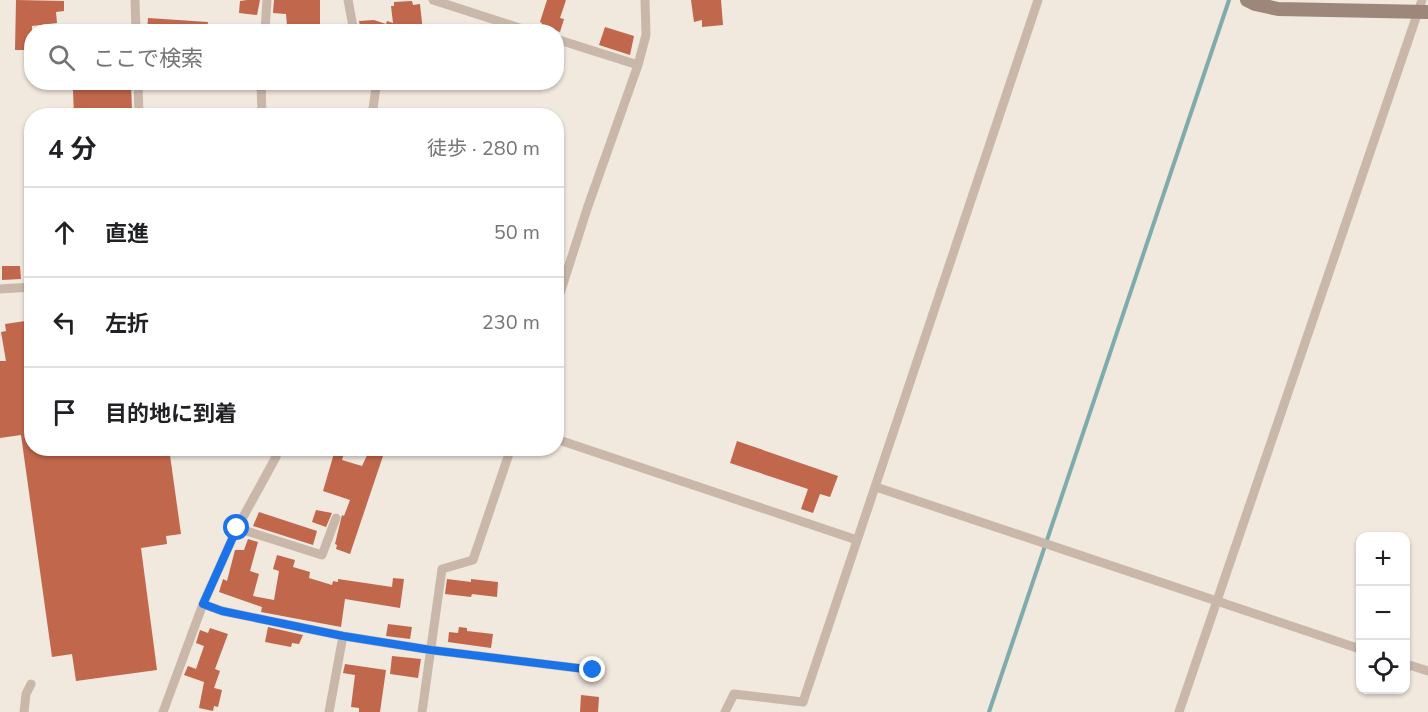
<!DOCTYPE html>
<html lang="ja">
<head>
<meta charset="utf-8">
<style>
	body { margin:0; font-family:"Nunito Sans","Noto Sans JP",sans-serif; background:#f2f2f2; color:#202124 }
	.controls { position:absolute; right:18px; bottom:18px; display:grid; overflow:hidden; border-radius:12px; box-shadow:0 2px 4px #0004 }
	.controls button { width:54px; height:54px; display:grid; place-items:center; padding:0; border:0; border-bottom:2px solid #e0e0e0; background:#fff; color:#202124; font:30px sans-serif }
	.stop { position:absolute; width:18px; height:18px; margin:-14px; border:4px solid #1a73e8; border-radius:50%; background:#fff }
	.stop.end { background:#1a73e8; border-color:#fff; box-shadow:0 2px 6px #0008 }
	.list { margin:0; padding:0; list-style:none }
	h2 { display:flex; justify-content:space-between; align-items:center; height:78px; margin:0; padding:0 24px; font-size:26px }
	h2 small { font-size:20px; font-weight:400; color:#757577 }
	.list li { display:grid; grid-template-columns:39px 1fr auto; gap:18px; align-items:center; box-sizing:border-box; height:90px; padding:0 24px; border-top:2px solid #e0e0e0 }
	.list b { display:block; font-size:22px; white-space:nowrap }
	.list em { font-size:20px; font-style:normal; color:#757577 }
	.icon { flex:none; width:33px; height:33px; fill:none; stroke:currentColor; stroke-width:2; stroke-linecap:round; stroke-linejoin:round }
	.map { position:relative; flex:none; width:1428px; height:712px; overflow:hidden }
	.search { position:absolute; background:#fff; box-shadow:0 2px 4px #0004; left:24px; top:24px; width:540px; height:66px; display:flex; align-items:center; gap:15px; box-sizing:border-box; padding:0 21px; border-radius:24px; color:#757577; font-size:22px }
	.panel { position:absolute; background:#fff; box-shadow:0 2px 4px #0004; left:24px; top:108px; width:540px; height:348px; border-radius:24px }
	.map>svg:first-child { display:block }
</style>
</head>
<body>
<div class="map">
<svg width="1428" height="712" viewBox="0 0 1428 712">
	<rect width="100%" height="100%" fill="#f1e8de"/>
	<g fill="none" stroke-linecap="round" stroke-linejoin="round">
		<path stroke="#7eacad" stroke-width="4" d="M 989,712 L 1229,0"/>
	</g>
	<path fill="#c1674c" d="M 16,0 L 64,1 L 64,11 L 56,12 L 57,23 L 32,26 L 32,50 L 15,50 Z
		M 247,0 L 260,0 L 257,15 L 239,13 L 240,1 Z
		M 274,0 L 320,0 L 320,29 L 291,31 L 291,26 L 287,26 L 286,14 L 273,13 Z
		M 547,0 L 566,0 L 560,18 L 564,19 L 560,32 L 541,26 L 542,23 L 540,22 Z
		M 691,0 L 721,0 L 723,25 L 702,27 L 702,20 L 694,22 Z
		M 412,1 L 413,5 L 420,4 L 423,32 L 361,32 L 359,21 L 374,20 L 386,24 L 387,21 L 393,23 L 391,6 L 394,6 L 394,2 Z
		M 148,18 L 208,22 L 207,32 L 147,32 Z
		M 605,27 L 634,36 L 630,55 L 599,45 Z
		M 87,82 L 131,82 L 132,111 L 114,112 L 115,108 L 82,108 L 83,116 L 74,116 L 73,90 L 88,88 Z
		M 2,266 L 20,266 L 21,279 L 2,280 Z
		M 32,320 L 32,448 L 169,448 L 181,534 L 166,536 L 167,544 L 141,548 L 157,670 L 76,681 L 72,654 L 52,657 L 21,435 L 0,438 L 0,361 L 6,361 L 1,332 L 6,331 L 5,324 Z
		M 737,441 L 838,476 L 830,497 L 820,494 L 813,513 L 801,509 L 808,489 L 730,463 Z
		M 370,449 L 384,453 L 350,554 L 336,549 L 337,545 L 335,544 L 342,515 L 344,516 L 350,500 L 323,491 L 335,450 L 344,453 L 342,460 L 362,466 Z
		M 316,510 L 332,513 L 326,527 L 312,522 Z
		M 259,512 L 317,531 L 313,545 L 253,526 Z
		M 248,539 L 258,542 L 250,571 L 259,574 L 253,596 L 274,600 L 279,571 L 273,569 L 277,555 L 295,560 L 293,567 L 310,572 L 309,578 L 332,585 L 333,581 L 338,582 L 338,579 L 392,587 L 393,578 L 404,579 L 400,608 L 345,599 L 341,627 L 261,612 L 262,607 L 219,592 L 223,579 L 227,581 L 235,550 L 244,550 Z
		M 447,579 L 471,582 L 471,579 L 498,582 L 497,597 L 472,594 L 471,597 L 445,594 Z
		M 388,624 L 412,627 L 410,639 L 386,636 Z
		M 268,627 L 303,635 L 299,644 L 292,643 L 291,647 L 265,642 Z
		M 459,627 L 467,628 L 467,631 L 493,634 L 491,648 L 448,642 L 449,632 L 458,633 Z
		M 210,628 L 228,634 L 215,669 L 220,671 L 214,688 L 222,690 L 218,707 L 214,706 L 213,711 L 199,708 L 204,682 L 184,675 L 188,666 L 196,669 L 204,646 L 196,643 L 200,630 L 208,633 Z
		M 392,656 L 421,659 L 418,678 L 390,674 Z
		M 345,664 L 386,670 L 380,712 L 359,712 L 359,708 L 351,707 L 355,675 L 343,673 Z
		M 581,695 L 599,697 L 598,712 L 580,712 Z"/>
	<g fill="none" stroke-linecap="round" stroke-linejoin="round">
		<path stroke="#c9b8aa" stroke-width="9" d="M 135,0 L 136,32
			M 348,0 L 354,32
			M 433,0 L 532,32
			M 265,32 L 267,0
			M 556,39 L 638,65
			M 138,82 L 139,116
			M 261,82 L 262,116
			M 372,116 L 376,87 L 374,82
			M 0,289 L 32,287
			M 556,306 L 588,206 L 638,65 L 646,35 L 645,0
			M 556,439 L 857,540
			M 876,487 L 1360,649
			M 237,528 L 322,555 L 336,518
			M 203,604 L 222,611 L 343,636 L 431,650 L 593,670
			M 1406,664 L 1428,671
			M 24,712 L 26,694 L 31,684
			M 163,712 L 203,604 L 237,528 L 276,457 L 278,448
			M 329,712 L 343,636
			M 422,712 L 442,569 L 473,560 L 511,448
			M 725,712 L 734,694 L 803,702 L 1038,0
			M 1179,712 L 1422,0"/>
		<path stroke="#9d877b" stroke-width="14" d="M 1247,0 L 1255,4 L 1278,9 L 1428,12"/>
	</g>
	<g fill="none" stroke-linecap="round" stroke-linejoin="round">
		<path stroke="#1a73e8" stroke-width="8" d="M 237,528 L 203,604 L 222,611 L 343,636 L 431,650 L 593,670"/>
	</g>
</svg>
<div class="controls">
<button>+</button>
<button>−</button>
<button><svg class="icon" aria-label="locate" viewBox="0 0 24 24"><circle cx="12" cy="12" r="6"/><path d="M12 2v4M12 18v4M2 12h4M18 12h4"/></svg></button>
</div>
<div class="stop" style="left:237px;top:528px"></div>
<div class="stop end" style="left:593px;top:670px"></div>
<div class="search"><svg class="icon" aria-label="search" viewBox="0 0 24 24"><circle cx="10" cy="10" r="6"/><path d="M15 15l6 6"/></svg>ここで検索</div>
<section class="panel">
<h2>4 分<small>徒歩 · 280 m</small></h2>
<ul class="list">
<li><svg class="icon" aria-label="ahead" viewBox="0 0 24 24"><path d="M12 20V5M6 11l6-6 6 6"/></svg><div><b>直進</b></div><em>50 m</em></li>
<li><svg class="icon" aria-label="left" viewBox="0 0 24 24"><path d="M17 20v-9H6M10 6l-5 5 5 5"/></svg><div><b>左折</b></div><em>230 m</em></li>
<li><svg class="icon" aria-label="arrive" viewBox="0 0 24 24"><path d="M6 21V4h12l-3 4 3 4H6"/></svg><div><b>目的地に到着</b></div></li>
</ul>
</section>
</div>
</body>
</html>
